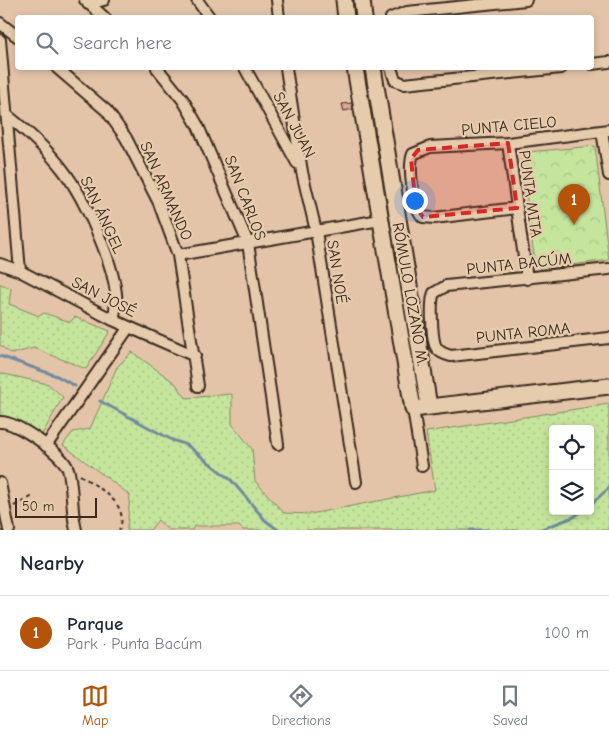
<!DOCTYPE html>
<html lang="en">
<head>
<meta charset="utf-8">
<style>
	body { margin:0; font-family:"Comic Neue",sans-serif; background:#f2f2f3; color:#1f2937 }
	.controls { position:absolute; right:15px; bottom:15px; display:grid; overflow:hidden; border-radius:5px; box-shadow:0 2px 8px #0003 }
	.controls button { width:45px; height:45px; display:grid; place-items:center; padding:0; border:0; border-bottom:1px solid #e0e1e3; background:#fff; color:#1f2937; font:25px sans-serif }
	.scale { position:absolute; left:15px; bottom:12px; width:82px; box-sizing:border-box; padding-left:5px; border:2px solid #3b2a1e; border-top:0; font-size:14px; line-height:18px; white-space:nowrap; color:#3b2a1e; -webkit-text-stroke:4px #e6ccad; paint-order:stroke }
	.you { position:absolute; left:414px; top:200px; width:18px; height:18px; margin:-12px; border:4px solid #fff; border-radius:50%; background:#1a73e8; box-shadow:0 0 0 8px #1a73e833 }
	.badge { display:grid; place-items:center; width:32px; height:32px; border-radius:50%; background:#b45309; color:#fff; font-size:16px; font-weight:700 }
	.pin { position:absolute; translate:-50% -41px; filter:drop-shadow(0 1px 2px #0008) }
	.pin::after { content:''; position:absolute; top:26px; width:18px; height:15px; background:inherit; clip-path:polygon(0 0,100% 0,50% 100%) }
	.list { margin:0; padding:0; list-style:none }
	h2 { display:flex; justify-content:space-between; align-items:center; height:65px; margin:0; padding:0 20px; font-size:21px }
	h2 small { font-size:16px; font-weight:400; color:#747a83 }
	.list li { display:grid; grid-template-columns:32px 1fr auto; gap:15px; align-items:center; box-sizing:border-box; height:75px; padding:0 20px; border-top:1px solid #e0e1e3 }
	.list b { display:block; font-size:19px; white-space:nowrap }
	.list p { margin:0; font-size:16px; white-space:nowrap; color:#747a83 }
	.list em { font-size:16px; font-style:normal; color:#747a83 }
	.icon { flex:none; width:28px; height:28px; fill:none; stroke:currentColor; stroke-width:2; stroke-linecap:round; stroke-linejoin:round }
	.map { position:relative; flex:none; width:609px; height:530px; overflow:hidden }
	.search { position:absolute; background:#fff; box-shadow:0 2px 8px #0003; left:15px; right:15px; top:15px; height:55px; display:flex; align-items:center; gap:12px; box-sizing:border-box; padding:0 18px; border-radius:5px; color:#747a83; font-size:19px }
	.sheet { height:140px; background:#fff }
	nav { display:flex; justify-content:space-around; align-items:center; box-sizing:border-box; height:70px; border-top:1px solid #e0e1e3; background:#fff; font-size:14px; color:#747a83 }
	nav a { display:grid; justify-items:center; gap:2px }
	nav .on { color:#b45309 }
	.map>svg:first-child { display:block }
</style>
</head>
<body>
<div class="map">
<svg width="609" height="530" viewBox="0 0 609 530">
	<defs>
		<pattern id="grass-dots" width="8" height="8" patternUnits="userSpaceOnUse" patternTransform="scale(1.25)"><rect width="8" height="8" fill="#c5e59d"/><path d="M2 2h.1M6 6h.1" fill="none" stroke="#aac587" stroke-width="1.8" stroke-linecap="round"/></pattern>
		<pattern id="park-crowns" width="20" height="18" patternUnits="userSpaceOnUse" patternTransform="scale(1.25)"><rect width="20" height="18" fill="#c5e59d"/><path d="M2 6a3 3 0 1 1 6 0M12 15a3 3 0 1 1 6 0" fill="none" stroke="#aac587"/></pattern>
	</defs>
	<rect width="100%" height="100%" fill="#e4c4a9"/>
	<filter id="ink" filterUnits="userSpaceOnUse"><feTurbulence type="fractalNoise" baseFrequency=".02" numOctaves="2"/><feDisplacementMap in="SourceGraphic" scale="10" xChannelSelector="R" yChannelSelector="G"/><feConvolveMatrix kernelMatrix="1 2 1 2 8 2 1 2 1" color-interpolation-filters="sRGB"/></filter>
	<g filter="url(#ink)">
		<path fill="url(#grass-dots)" stroke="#80885e" fill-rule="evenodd" d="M 0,284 L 11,288 L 9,304 L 39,316 L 44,313 L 70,322 L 75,317 L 110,331 L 86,369 L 34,348 L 11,354 L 0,345 Z
			M 132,352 L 175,383 L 186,398 L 232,394 L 232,424 L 252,449 L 255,481 L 284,513 L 310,514 L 435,490 L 426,432 L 609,404 L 609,530 L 243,530 L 239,526 L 194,526 L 192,530 L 168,530 L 158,520 L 150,530 L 127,530 L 130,495 L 63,445 L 73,432 L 90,429 L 117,367 ZM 553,429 L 590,429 L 590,511 L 553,511 Z
			M 0,373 L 48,384 L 63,397 L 40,438 L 0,417 Z"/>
		<path fill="url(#park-crowns)" stroke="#80885e" d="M 595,146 L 609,260 L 540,269 L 534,257 L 522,158 L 527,152 Z"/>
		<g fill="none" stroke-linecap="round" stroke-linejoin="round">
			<path stroke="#738a9f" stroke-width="3" d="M 0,356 L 57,376 L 75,386
				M 100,401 L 172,440 L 187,445 L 232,481 L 265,520 L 278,530
				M 590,505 L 609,488
				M 470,530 L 488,530
				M 539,530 L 574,517 L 581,511"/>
		</g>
		<path fill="#dea697" stroke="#3b2a1e" d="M 352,103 L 353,109 L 344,111 L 342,104 Z"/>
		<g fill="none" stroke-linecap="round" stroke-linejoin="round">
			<defs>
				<path id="street" d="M 85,0 L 105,18
					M 197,0 L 210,18
					M 277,0 L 279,18
					M 88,4 L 104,0
					M 391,18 L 407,12 L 526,0
					M 0,23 L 18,37
					M 0,40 L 20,271
					M 592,64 L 609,62
					M 57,68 L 107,111 L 126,138 L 159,203 L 178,255 L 198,386
					M 157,68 L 183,100 L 198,126 L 248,243 L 278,444
					M 245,68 L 297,163
					M 286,68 L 302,172 L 316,231 L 356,482
					M 391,68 L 395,80 L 404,84 L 561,68
					M 8,116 C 28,132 47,149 63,170 C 84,197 112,259 116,293 C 117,303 115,311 113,320
					M 602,131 L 609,175
					M 508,143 L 527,279
					M 517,208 L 434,218 L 423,217 C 413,208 408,167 413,154 L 430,147 L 508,143 L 609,130
					M 178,255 L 380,220
					M 0,264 L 20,271 L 113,320 L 195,356
					M 609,269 L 446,286 L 434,293 C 430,301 432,336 435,345 C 438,352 444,354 451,356 L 609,338
					M 413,409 L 422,466
					M 0,422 C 16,421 63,454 68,469 C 73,484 71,511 76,530
					M 46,446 L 129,327
					M 0,483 L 9,530"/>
				<path id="secondary" d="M 344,0 L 346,18
					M 362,0 L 364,18
					M 355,68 L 413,409 L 609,386
					M 373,68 L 429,406"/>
			</defs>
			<use href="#street" stroke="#3b2a1e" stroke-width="14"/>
			<use href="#secondary" stroke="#3b2a1e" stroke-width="19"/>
			<path stroke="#3b2a1e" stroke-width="2" stroke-dasharray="4 4" stroke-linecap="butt" d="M 80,475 C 99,488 131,504 119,530
				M 14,506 L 33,496"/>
			<use href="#street" stroke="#e6ccad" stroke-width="10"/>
			<use href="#secondary" stroke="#e6ccad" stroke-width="15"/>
		</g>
	</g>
	<path fill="#d62828" fill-opacity="0.2" stroke="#d62828" stroke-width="4" stroke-dasharray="10 6" stroke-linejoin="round" d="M 508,143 L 517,208 L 423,217 L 416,207 L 411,159 L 418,150 Z"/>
	<g text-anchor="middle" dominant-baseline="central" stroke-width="4.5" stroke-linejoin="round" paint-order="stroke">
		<g font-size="16" fill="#3b2a1e" stroke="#e6ccad">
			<text transform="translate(294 125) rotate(62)">SAN JUAN</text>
			<text transform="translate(509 126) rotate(-5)">PUNTA CIELO</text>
			<text transform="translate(166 191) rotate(66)">SAN ARMANDO</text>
			<text transform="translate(530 194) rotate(82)">PUNTA MITA</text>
			<text transform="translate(245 198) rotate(69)">SAN CARLOS</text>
			<text transform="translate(102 215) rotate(65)">SAN ÁNGEL</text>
			<text transform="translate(519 264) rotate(-6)">PUNTA BACÚM</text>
			<text transform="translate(337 272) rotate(81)">SAN NOÉ</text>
			<text transform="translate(410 294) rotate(80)">RÓMULO LOZANO M.</text>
			<text transform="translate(104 297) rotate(27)">SAN JOSÉ</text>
			<text transform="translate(523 333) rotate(-6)">PUNTA ROMA</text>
		</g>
	</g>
</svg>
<div class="controls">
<button><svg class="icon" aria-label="locate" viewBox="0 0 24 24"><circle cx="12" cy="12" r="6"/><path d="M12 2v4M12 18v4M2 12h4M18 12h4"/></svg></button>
<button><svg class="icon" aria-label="layers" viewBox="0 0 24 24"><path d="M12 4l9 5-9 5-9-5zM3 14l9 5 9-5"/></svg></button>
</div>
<div class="scale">50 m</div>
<div class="you"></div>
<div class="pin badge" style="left:574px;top:225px">1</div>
<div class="search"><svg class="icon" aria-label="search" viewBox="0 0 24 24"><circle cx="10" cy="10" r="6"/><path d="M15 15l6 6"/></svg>Search here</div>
</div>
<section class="sheet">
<h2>Nearby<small></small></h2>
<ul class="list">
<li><span class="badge">1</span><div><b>Parque</b><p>Park · Punta Bacúm</p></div><em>100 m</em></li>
</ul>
</section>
<nav>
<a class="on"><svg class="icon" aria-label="map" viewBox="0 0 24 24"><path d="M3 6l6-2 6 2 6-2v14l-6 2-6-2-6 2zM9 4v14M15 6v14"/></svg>Map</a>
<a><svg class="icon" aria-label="directions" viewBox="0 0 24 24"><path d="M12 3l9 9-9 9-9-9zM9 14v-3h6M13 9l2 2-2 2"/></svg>Directions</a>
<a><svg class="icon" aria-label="saved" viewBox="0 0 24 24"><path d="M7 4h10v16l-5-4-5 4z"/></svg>Saved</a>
</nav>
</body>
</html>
